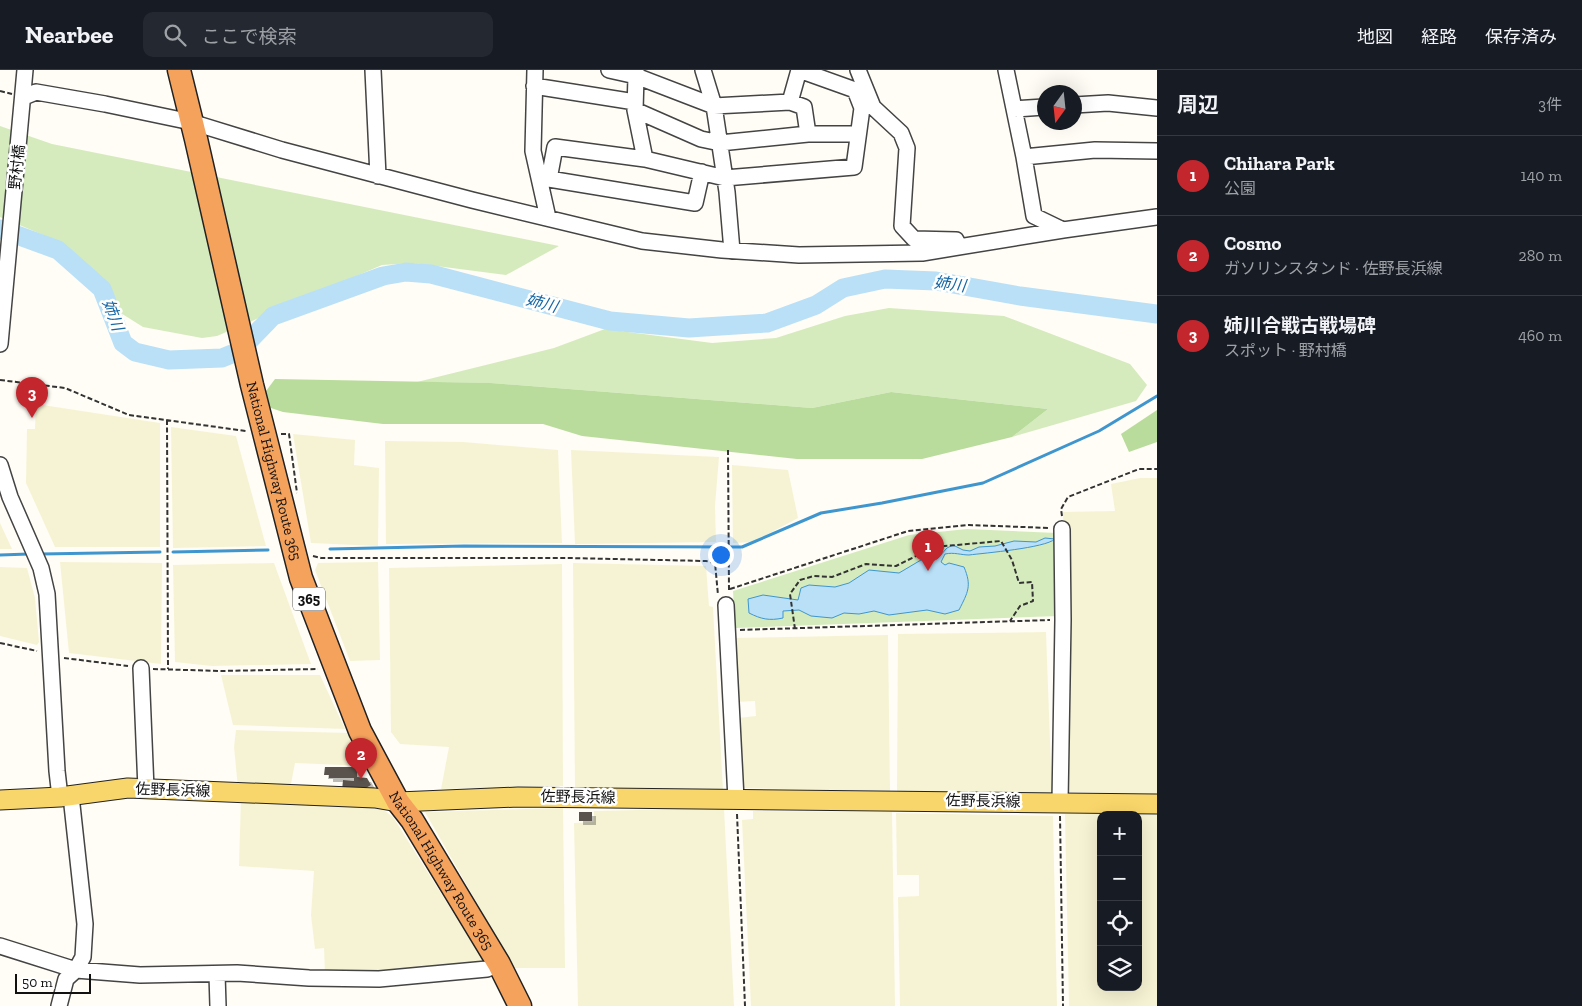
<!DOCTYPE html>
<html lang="ja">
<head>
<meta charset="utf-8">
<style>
	body { margin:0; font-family:"Zilla Slab","Noto Sans JP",serif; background:#242831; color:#f1f3f6 }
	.controls { position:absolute; right:15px; bottom:15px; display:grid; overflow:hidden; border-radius:10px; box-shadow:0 5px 20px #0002 }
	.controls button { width:45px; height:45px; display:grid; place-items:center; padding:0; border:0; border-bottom:1px solid #363941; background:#171b24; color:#f1f3f6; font:25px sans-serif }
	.compass { position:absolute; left:1037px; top:15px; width:45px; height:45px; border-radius:50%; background:#171b24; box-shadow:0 5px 20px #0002; rotate:195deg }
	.scale { position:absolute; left:15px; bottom:12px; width:76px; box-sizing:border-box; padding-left:5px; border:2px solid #111; border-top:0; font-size:14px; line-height:18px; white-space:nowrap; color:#111; -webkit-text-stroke:4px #fff; paint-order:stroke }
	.you { position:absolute; left:720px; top:484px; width:18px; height:18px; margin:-12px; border:4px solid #fff; border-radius:50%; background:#1a73e8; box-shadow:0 0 0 8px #1a73e833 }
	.badge { display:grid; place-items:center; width:32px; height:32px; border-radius:50%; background:#c4262e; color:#fff; font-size:16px; font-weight:700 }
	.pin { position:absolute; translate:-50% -41px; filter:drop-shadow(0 1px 2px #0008) }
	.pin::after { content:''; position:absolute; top:26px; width:18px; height:15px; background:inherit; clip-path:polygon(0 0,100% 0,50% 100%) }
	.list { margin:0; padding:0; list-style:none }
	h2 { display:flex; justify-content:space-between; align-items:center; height:65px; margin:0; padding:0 20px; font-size:21px }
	h2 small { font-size:16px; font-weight:400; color:#9ea1a6 }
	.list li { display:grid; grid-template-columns:32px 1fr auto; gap:15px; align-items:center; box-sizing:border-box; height:80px; padding:0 20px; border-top:1px solid #363941 }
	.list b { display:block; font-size:19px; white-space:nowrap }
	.list p { margin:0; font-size:16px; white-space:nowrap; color:#9ea1a6 }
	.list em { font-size:16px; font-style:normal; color:#9ea1a6 }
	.icon { flex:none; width:28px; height:28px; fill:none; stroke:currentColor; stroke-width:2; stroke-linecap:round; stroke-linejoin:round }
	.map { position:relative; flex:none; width:1157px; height:936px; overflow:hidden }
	header { display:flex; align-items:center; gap:30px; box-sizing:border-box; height:70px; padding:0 25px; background:#171b24; border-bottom:1px solid #363941 }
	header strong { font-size:24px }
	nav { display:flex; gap:28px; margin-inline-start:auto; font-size:18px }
	.search { width:350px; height:45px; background:#242831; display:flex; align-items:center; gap:12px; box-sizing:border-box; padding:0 18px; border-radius:10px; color:#9ea1a6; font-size:19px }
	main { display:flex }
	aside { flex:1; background:#171b24 }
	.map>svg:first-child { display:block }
</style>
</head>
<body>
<header>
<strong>Nearbee</strong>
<div class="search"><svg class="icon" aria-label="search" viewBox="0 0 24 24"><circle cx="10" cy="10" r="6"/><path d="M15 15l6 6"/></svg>ここで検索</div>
<nav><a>地図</a><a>経路</a><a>保存済み</a></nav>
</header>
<main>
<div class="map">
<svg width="1157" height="936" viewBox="0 0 1157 936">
	<defs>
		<filter id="shadow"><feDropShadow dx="4" dy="4" stdDeviation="0" flood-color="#0004"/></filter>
	</defs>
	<rect width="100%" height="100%" fill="#fffdf5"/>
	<path fill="#f6f3d4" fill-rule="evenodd" d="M 36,334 L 160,353 L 160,477 L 55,477 L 26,413 L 27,359 L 35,359 Z
		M 171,357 L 236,366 L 266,476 L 173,478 Z
		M 293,364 L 355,370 L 354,395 L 379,398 L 378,476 L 311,473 Z
		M 385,371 L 463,372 L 558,380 L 562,473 L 386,474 Z
		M 571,380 L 719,387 L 715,436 L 716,472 L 575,474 Z
		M 732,395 L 788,400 L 798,448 L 753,472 L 733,473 Z
		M 1140,408 L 1157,408 L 1157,724 L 1066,722 L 1063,442 L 1115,441 L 1111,414 Z
		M 0,453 L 12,479 L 0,479 Z
		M 60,492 L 162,493 L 161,594 L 69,583 Z
		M 378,492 L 380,590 L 350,591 L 315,500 L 318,493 Z
		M 274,493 L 311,594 L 212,596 L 175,592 L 173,495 Z
		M 573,493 L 706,496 L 709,536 L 713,537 L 723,721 L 575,718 Z
		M 562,494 L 563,716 L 441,719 L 449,677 L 400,674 L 391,662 L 389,498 Z
		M 0,497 L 27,498 L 35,528 L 39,572 L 37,575 L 0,566 Z
		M 1046,562 L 1052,726 L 897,723 L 898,564 Z
		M 888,565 L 890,721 L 741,718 L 738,648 L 756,646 L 755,631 L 737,632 L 733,568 Z
		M 221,605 L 320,605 L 345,659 L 233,655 Z
		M 236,660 L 350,663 L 366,696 L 295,693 L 290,719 L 238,718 L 234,677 Z
		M 241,728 L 374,733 L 393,747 L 486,895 L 381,904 L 325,904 L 324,878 L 315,879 L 311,845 L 314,801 L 239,796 Z
		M 563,738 L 565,898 L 514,898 L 425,742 Z
		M 724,738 L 734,936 L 578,936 L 574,753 L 594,752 L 594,741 Z
		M 753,741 L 892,742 L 895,936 L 751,936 L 742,750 L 753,749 Z
		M 896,743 L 1053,746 L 1057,936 L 900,936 L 898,827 L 919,826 L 919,805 L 897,805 Z
		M 1065,744 L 1157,744 L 1157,936 L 1069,936 ZM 1101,745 L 1138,745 L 1138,917 L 1101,917 Z"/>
	<path fill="#d5ebbd" d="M 0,56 L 52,74 L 559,176 L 506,205 L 413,193 L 382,195 L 217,266 L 202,268 L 143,257 L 116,240 L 103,210 L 53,169 L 0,147 Z
		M 889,238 L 1004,246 L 1130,294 L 1147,315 L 1136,331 L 1012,367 L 1048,339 L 891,322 L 812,338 L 491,313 L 417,312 L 554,278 L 605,259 L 712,273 L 776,268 L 845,246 Z
		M 967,459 L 1057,463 L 1059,546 L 735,558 L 733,521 L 909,465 Z"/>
	<path fill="#b9dc9c" d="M 275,309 L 491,313 L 812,338 L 891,322 L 1048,339 L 1012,367 L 922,389 L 797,389 L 582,366 L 543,354 L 383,354 L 283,342 L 268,337 L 266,321 Z
		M 1157,340 L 1157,372 L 1129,382 L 1121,364 Z"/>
	<path fill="#b9e0f7" stroke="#3f96cf" d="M 1045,468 L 1055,469 C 1045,478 985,483 969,485 C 961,485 954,482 945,484 L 941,492 L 945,495 L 949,493 L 964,497 C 972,516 968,522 959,540 L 945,544 L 927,540 L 889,545 L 874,541 L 859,544 L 844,543 L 832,548 L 811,546 L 799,540 L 783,541 L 783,548 C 769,551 761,549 749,543 L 748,529 L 763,525 L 798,530 L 801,518 L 809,515 L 835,517 L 849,513 L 869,500 L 899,503 L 926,487 L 937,489 L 947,478 L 953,475 L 963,480 L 970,481 L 979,477 L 995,476 L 1014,471 L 1036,472 Z"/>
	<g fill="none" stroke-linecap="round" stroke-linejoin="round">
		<path stroke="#3f96cf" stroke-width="3" d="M 330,479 L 464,476 L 742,477 L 821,443 L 882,433 L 983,413 L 1099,361 L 1157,326
			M 173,482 L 268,480
			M 41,484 L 160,482
			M 0,485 L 29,484"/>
		<path stroke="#b9e0f7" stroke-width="19" d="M 0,159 L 58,180 L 102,219 L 123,273 L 135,282 L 169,290 L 222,288 L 239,281 L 273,246 L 383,206 L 406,202 L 431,204 L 610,251 L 689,258 L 767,253 L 816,235 L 843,218 L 885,209 L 936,211 L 1020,226 L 1157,244"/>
	</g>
	<path fill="#5a524d" filter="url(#shadow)" d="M 325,697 L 357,697 L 357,707 L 367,708 L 371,715 L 359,722 L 342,721 L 343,710 L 354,711 L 354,708 L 329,708 L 329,705 L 324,705 Z
		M 579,742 L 592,742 L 592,751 L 579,751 Z"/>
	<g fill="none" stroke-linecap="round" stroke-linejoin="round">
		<defs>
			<path id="minor" d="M 373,0 L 378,106
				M 535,0 L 533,81 L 548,148
				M 609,0 L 636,6 L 636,0
				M 703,0 L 714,36 L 727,122 L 732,181
				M 858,0 L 873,37 L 901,63 L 907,78 L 902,156 L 914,169 L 956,170 L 957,172
				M 1006,0 L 1024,87 L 1034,146 L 1063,160
				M 534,16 L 635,32
				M 24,27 L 36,22 L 105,34 L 191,52 L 282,80 L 472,130 L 642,171 L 722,180 L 799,185 L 922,183 L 1063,160 L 1157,147
				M 1074,35 L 1108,33 L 1157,38
				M 1014,39 L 1044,37
				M 635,40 L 636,6 L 714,36 L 790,32
				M 808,64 L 720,73 L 701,69 L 635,40 L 645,89 L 725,108 L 854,97 L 862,38 L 855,20 L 799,0 L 790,32 L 804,37 L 808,64 L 858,64
				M 1024,87 L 1095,80 L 1157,81
				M 645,89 L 555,77 L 549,109 L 695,133 L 702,102
				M 0,274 L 25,0
				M 0,395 L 10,427 L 41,498 L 47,524 L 57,701 L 60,727
				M 726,535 L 736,729
				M 141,598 L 146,719
				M 71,726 L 85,854 L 83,887 L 76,900 L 140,905 L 237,903 L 309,908 L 379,909 L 487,899 L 499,894
				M 1060,732 L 1063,550 L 1062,459
				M 0,876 L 76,900 L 66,909 L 59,936
				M 217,904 L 218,936"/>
			<path id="major" d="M 0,730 L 60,727 L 128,718 L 375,728 L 398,732 L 518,727 L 1157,734"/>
			<g id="highway">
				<path id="s1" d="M 179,0 L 196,69 L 252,315 L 301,508 L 360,661 L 398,732 L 412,750 L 499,894 L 520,936"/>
			</g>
		</defs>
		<use href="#minor" stroke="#444" stroke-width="18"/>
		<use href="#major" stroke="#222" stroke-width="21"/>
		<use href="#highway" stroke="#222" stroke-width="25"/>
		<path stroke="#333" stroke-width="2" stroke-dasharray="5 2.5" stroke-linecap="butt" d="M 0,21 L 12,24
			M 0,310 L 65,318 L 129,345 L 246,361
			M 167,350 L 168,599
			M 281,364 L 289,364 L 297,423
			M 728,380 L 729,522
			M 1062,446 L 1061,439 L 1068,427 L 1139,399 L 1157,399
			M 313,486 L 321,488 L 567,488 L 706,491 L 715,493 L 718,525
			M 730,519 L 908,461 L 969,455 L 1050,458
			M 795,559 L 790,524 L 800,510 L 814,506 L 832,507 L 866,494 L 896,496 L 934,477 L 1001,471 L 1012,490 L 1019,513 L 1032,512 L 1033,531 L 1020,536 L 1010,551
			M 740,560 L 1050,550
			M 0,573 L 37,581
			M 64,588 L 128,596
			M 153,599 L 221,601 L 318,599
			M 737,744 L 745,936
			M 1060,746 L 1063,936"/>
		<use href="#minor" stroke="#fff" stroke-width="15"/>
		<use href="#major" stroke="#f9d66b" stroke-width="19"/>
		<use href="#highway" stroke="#f5a25d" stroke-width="22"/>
	</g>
	<g text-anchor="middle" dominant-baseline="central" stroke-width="5" stroke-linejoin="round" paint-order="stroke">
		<rect fill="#fff" stroke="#585858" stroke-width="1" x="293" y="517.5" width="32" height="23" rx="4"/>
		<g font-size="14" font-weight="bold" fill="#111">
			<text x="309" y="529">365</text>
		</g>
		<g font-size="15" fill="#111" stroke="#fff">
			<text transform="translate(17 97) rotate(-84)">野村橋</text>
			<text stroke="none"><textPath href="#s1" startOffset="412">National Highway Route 365</textPath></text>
			<text transform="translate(173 720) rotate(2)">佐野長浜線</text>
			<text transform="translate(578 727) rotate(1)">佐野長浜線</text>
			<text transform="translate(983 731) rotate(1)">佐野長浜線</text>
			<text stroke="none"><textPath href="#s1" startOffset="848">National Highway Route 365</textPath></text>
		</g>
		<g font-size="16" font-style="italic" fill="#1768a6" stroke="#fff">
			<text transform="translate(950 214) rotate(7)">姉川</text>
			<text transform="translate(542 233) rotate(15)">姉川</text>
			<text transform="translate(113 245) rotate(69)">姉川</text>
		</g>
	</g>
</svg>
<div class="controls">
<button>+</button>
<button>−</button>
<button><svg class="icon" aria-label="locate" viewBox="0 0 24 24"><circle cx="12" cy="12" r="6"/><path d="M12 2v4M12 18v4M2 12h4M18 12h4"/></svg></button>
<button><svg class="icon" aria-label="layers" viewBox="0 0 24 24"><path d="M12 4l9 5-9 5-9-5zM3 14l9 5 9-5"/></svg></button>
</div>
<svg class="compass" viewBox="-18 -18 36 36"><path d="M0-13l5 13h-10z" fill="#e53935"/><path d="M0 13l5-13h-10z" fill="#9ea1a6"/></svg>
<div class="scale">50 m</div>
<div class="you"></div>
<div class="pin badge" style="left:928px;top:501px">1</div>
<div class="pin badge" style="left:361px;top:709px">2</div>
<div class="pin badge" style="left:32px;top:348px">3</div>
</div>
<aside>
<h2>周辺<small>3件</small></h2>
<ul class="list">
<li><span class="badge">1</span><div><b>Chihara Park</b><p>公園</p></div><em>140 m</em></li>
<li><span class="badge">2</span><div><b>Cosmo</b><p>ガソリンスタンド · 佐野長浜線</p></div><em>280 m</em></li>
<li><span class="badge">3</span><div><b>姉川合戦古戦場碑</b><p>スポット · 野村橋</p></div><em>460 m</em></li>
</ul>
</aside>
</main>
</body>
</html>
